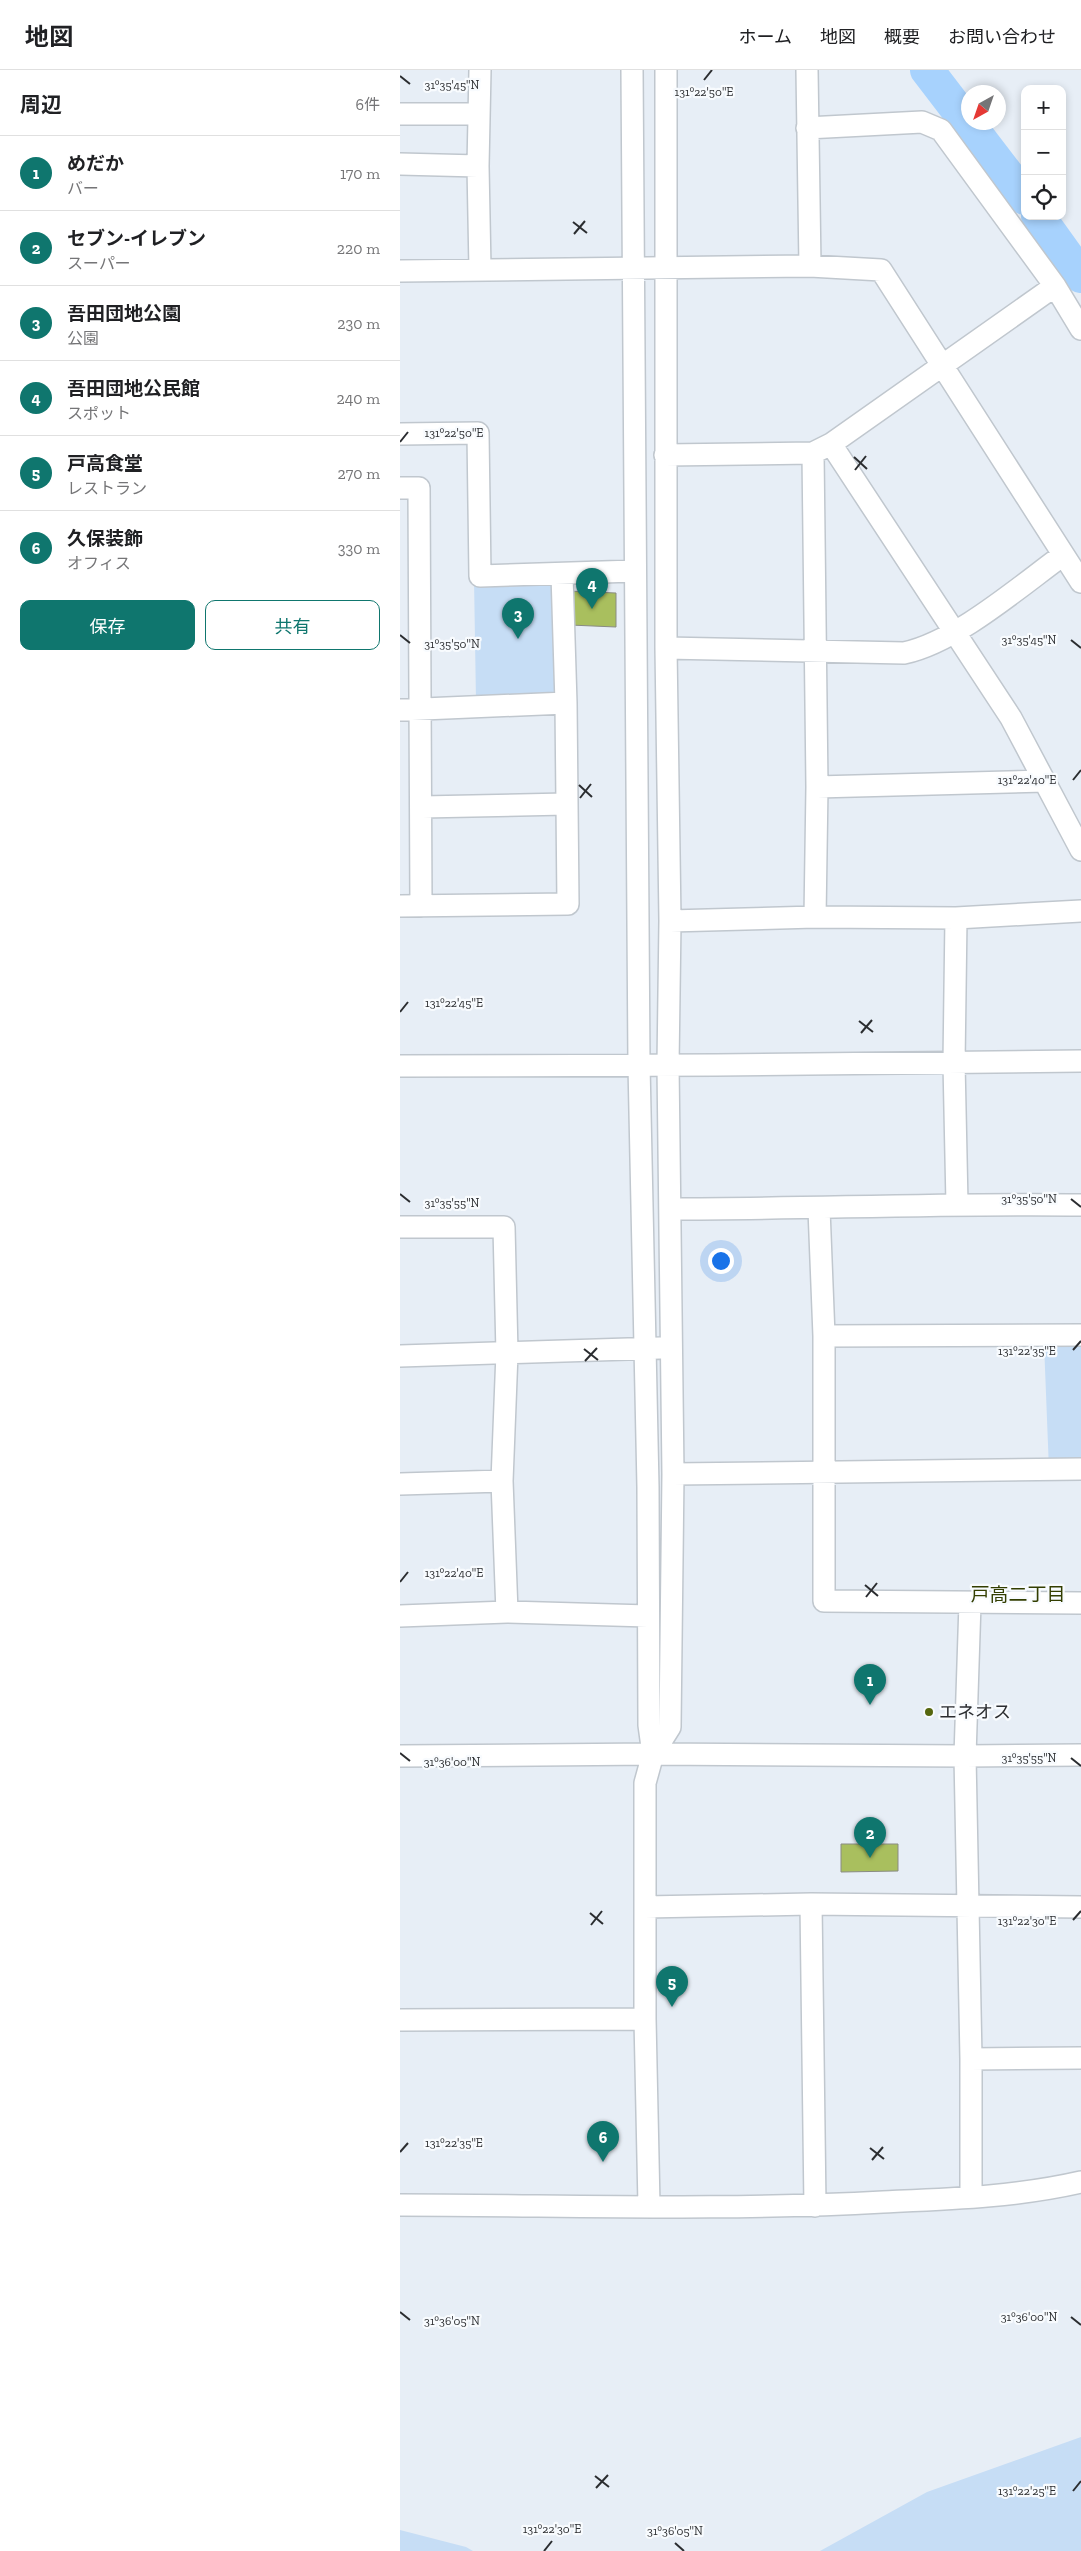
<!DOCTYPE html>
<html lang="ja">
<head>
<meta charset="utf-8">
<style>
	body { margin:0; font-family:"Zilla Slab","Noto Sans JP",serif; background:#f2f2f2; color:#202124 }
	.controls { position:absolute; right:15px; top:15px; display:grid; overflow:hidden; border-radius:10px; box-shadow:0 2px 8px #0003 }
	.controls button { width:45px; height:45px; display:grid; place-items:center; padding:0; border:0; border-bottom:1px solid #e0e0e0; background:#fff; color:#202124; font:25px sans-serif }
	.compass { position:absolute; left:561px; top:15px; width:45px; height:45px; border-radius:50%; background:#fff; box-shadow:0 2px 8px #0003; rotate:220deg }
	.you { position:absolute; left:320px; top:1190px; width:18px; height:18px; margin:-12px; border:4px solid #fff; border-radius:50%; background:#1a73e8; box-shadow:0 0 0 8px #1a73e833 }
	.badge { display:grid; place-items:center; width:32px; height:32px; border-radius:50%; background:#0f766e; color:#fff; font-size:16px; font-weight:700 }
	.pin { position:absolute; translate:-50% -41px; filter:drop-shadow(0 1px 2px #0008) }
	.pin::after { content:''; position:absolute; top:26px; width:18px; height:15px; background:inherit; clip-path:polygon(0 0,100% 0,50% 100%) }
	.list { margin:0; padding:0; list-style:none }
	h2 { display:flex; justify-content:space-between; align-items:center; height:65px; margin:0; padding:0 20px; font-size:21px }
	h2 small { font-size:16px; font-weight:400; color:#757577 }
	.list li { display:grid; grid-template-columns:32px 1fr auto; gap:15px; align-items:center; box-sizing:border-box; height:75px; padding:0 20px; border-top:1px solid #e0e0e0 }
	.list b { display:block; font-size:19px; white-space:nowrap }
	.list p { margin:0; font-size:16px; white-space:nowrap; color:#757577 }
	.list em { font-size:16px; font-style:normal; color:#757577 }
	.actions { display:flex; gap:10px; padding:15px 20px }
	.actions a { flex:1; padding:11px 0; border:1px solid #0f766e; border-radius:10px; text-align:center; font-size:18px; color:#0f766e }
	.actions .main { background:#0f766e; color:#fff }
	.icon { flex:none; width:28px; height:28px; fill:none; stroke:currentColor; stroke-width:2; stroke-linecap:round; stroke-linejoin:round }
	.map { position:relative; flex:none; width:681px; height:2481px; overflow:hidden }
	header { display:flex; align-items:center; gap:30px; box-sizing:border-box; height:70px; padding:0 25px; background:#fff; border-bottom:1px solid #e0e0e0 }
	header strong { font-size:24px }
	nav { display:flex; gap:28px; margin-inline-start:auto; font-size:18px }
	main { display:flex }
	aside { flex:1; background:#fff }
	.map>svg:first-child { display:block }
</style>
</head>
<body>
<header>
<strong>地図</strong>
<nav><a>ホーム</a><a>地図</a><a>概要</a><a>お問い合わせ</a></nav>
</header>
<main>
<aside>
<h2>周辺<small>6件</small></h2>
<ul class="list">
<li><span class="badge">1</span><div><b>めだか</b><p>バー</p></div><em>170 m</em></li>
<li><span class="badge">2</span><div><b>セブン-イレブン</b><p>スーパー</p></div><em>220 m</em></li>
<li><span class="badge">3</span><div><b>吾田団地公園</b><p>公園</p></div><em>230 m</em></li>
<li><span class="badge">4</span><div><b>吾田団地公民館</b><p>スポット</p></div><em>240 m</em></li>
<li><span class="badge">5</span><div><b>戸高食堂</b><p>レストラン</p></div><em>270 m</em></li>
<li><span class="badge">6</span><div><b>久保装飾</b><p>オフィス</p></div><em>330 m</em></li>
</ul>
<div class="actions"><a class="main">保存</a><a>共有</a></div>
</aside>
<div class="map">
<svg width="681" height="2481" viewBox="0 0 681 2481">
	<rect width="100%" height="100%" fill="#e7eef6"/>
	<path fill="#c6ddf5" d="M 74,509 L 163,509 L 160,629 L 76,631 Z
		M 644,1273 L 681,1273 L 681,1399 L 649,1400 Z
		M 681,2367 L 681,2481 L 420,2481 L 527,2422 Z
		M 0,2460 L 66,2477 L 73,2481 L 0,2481 Z"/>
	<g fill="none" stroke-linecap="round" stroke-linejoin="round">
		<path stroke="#a7d2fd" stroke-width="34" d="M 527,0 L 625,128
			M 638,146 L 681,206"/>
	</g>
	<path fill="#a9bf5e" stroke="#898b83" d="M 168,521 L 216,523 L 216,557 L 170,555 Z
		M 441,1774 L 498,1774 L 498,1801 L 441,1802 Z"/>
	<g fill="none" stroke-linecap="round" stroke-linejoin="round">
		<defs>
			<path id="minor" d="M 232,0 L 239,995 L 248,1417 L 249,1655 L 253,1684
				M 407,0 L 410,196
				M 0,44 L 78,44
				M 407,58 L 522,52 L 541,60 L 655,216 L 681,259
				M 0,94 L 78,96
				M 80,199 L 78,96 L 80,0
				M 0,201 L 410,196 L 481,200 L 681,512
				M 0,364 L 78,363 L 80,506 L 234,501
				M 431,374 L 611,648 L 681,780
				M 413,383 L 417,717 L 415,847
				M 265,385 L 413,383 L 431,374 L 655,216
				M 0,418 L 19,418 L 21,836
				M 266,578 L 504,583 C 556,572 619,517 663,485
				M 0,640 L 166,633
				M 417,717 L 645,711
				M 22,737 L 166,734
				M 0,836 L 168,834 L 166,633 L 162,504
				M 556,848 L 554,993 L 557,1134
				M 270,851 L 415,847 L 556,848 L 681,841
				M 0,996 L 316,995 L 681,991
				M 270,1139 C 407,1139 544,1133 681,1135
				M 419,1139 L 424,1266 L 424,1531 L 681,1533
				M 0,1157 L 104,1157 L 107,1283 L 102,1411 L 107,1542
				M 424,1266 L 681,1265
				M 0,1286 L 260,1278
				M 273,1404 L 681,1399
				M 0,1414 L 102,1411
				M 570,1533 L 565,1686 L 571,1989 L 571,2127
				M 0,1546 L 107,1542 L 248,1546
				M 0,1686 L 253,1684 L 565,1686 L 681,1685
				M 411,1834 L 415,2136
				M 245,1837 L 411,1834 L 681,1837
				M 0,1950 L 245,1949
				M 571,1989 L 681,1988
				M 0,2135 C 161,2135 322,2141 483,2132 C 549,2129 616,2127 681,2112
				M 249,2135 L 245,1949 L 245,1713 L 253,1684 L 270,1657 L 273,1404 L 268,995 L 270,851 L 266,578 L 266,0"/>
		</defs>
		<use href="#minor" stroke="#c0c7ce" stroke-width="24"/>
		<use href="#minor" stroke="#fff" stroke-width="21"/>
	</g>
	<path fill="none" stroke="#2b2d30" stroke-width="2" d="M 0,6 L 10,14M 304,10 L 312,0M 173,152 L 187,163M 174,164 L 185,151M 0,372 L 8,362M 454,387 L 467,399M 455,400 L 466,386M 0,565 L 10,573M 671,570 L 681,578M 673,710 L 681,700M 179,715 L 192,727M 180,728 L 191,714M 0,942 L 8,932M 459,951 L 473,962M 461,963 L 472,950M 0,1124 L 10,1132M 671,1129 L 681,1137M 184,1279 L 198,1290M 673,1280 L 681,1271M 185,1291 L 197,1278M 0,1512 L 8,1502M 465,1515 L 478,1526M 466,1527 L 477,1513M 0,1683 L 10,1691M 671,1688 L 681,1696M 190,1843 L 203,1854M 673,1850 L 681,1841M 191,1855 L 202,1841M 470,2078 L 484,2089M 0,2082 L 8,2073M 472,2090 L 483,2077M 0,2242 L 10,2250M 671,2247 L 681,2255M 195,2406 L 209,2417M 196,2418 L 208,2405M 673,2421 L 681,2411M 275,2473 L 284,2481M 144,2481 L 152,2471"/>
	<circle fill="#55660e" stroke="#f8fbfe" stroke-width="2" cx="529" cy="1642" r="5"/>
	<g text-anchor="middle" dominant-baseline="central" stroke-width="4.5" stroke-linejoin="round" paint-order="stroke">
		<g font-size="18" fill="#2b2d30" stroke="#f8fbfe" text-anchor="start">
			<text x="539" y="1642">エネオス</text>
		</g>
		<g font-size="19" fill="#333e01" stroke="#f8fbfe">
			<text x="618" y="1524">戸高二丁目</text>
		</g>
	</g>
	<g font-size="12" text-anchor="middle" fill="#2b2d30" stroke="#f8fbfe" stroke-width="4.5" stroke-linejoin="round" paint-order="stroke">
		<text x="52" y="19">31°35'45"N</text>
		<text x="304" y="26">131°22'50"E</text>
		<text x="54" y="367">131°22'50"E</text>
		<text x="629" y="574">31°35'45"N</text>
		<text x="52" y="578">31°35'50"N</text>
		<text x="627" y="714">131°22'40"E</text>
		<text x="54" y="937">131°22'45"E</text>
		<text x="629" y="1133">31°35'50"N</text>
		<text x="52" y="1137">31°35'55"N</text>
		<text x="627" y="1285">131°22'35"E</text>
		<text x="54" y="1507">131°22'40"E</text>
		<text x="629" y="1692">31°35'55"N</text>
		<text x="52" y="1696">31°36'00"N</text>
		<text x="627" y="1855">131°22'30"E</text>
		<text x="54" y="2077">131°22'35"E</text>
		<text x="629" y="2251">31°36'00"N</text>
		<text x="52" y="2255">31°36'05"N</text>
		<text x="627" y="2425">131°22'25"E</text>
		<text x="152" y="2463">131°22'30"E</text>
		<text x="275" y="2465">31°36'05"N</text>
	</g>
</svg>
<div class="controls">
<button>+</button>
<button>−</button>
<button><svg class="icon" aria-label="locate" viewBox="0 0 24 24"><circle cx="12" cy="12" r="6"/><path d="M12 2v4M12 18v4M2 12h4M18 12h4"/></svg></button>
</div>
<svg class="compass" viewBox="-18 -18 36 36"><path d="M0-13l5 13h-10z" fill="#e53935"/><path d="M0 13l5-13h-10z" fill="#757577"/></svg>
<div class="you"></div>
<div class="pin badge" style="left:470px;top:1635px">1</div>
<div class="pin badge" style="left:470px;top:1788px">2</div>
<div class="pin badge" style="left:118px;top:569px">3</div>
<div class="pin badge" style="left:192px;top:539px">4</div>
<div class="pin badge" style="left:272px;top:1937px">5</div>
<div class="pin badge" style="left:203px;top:2092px">6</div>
</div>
</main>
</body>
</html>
